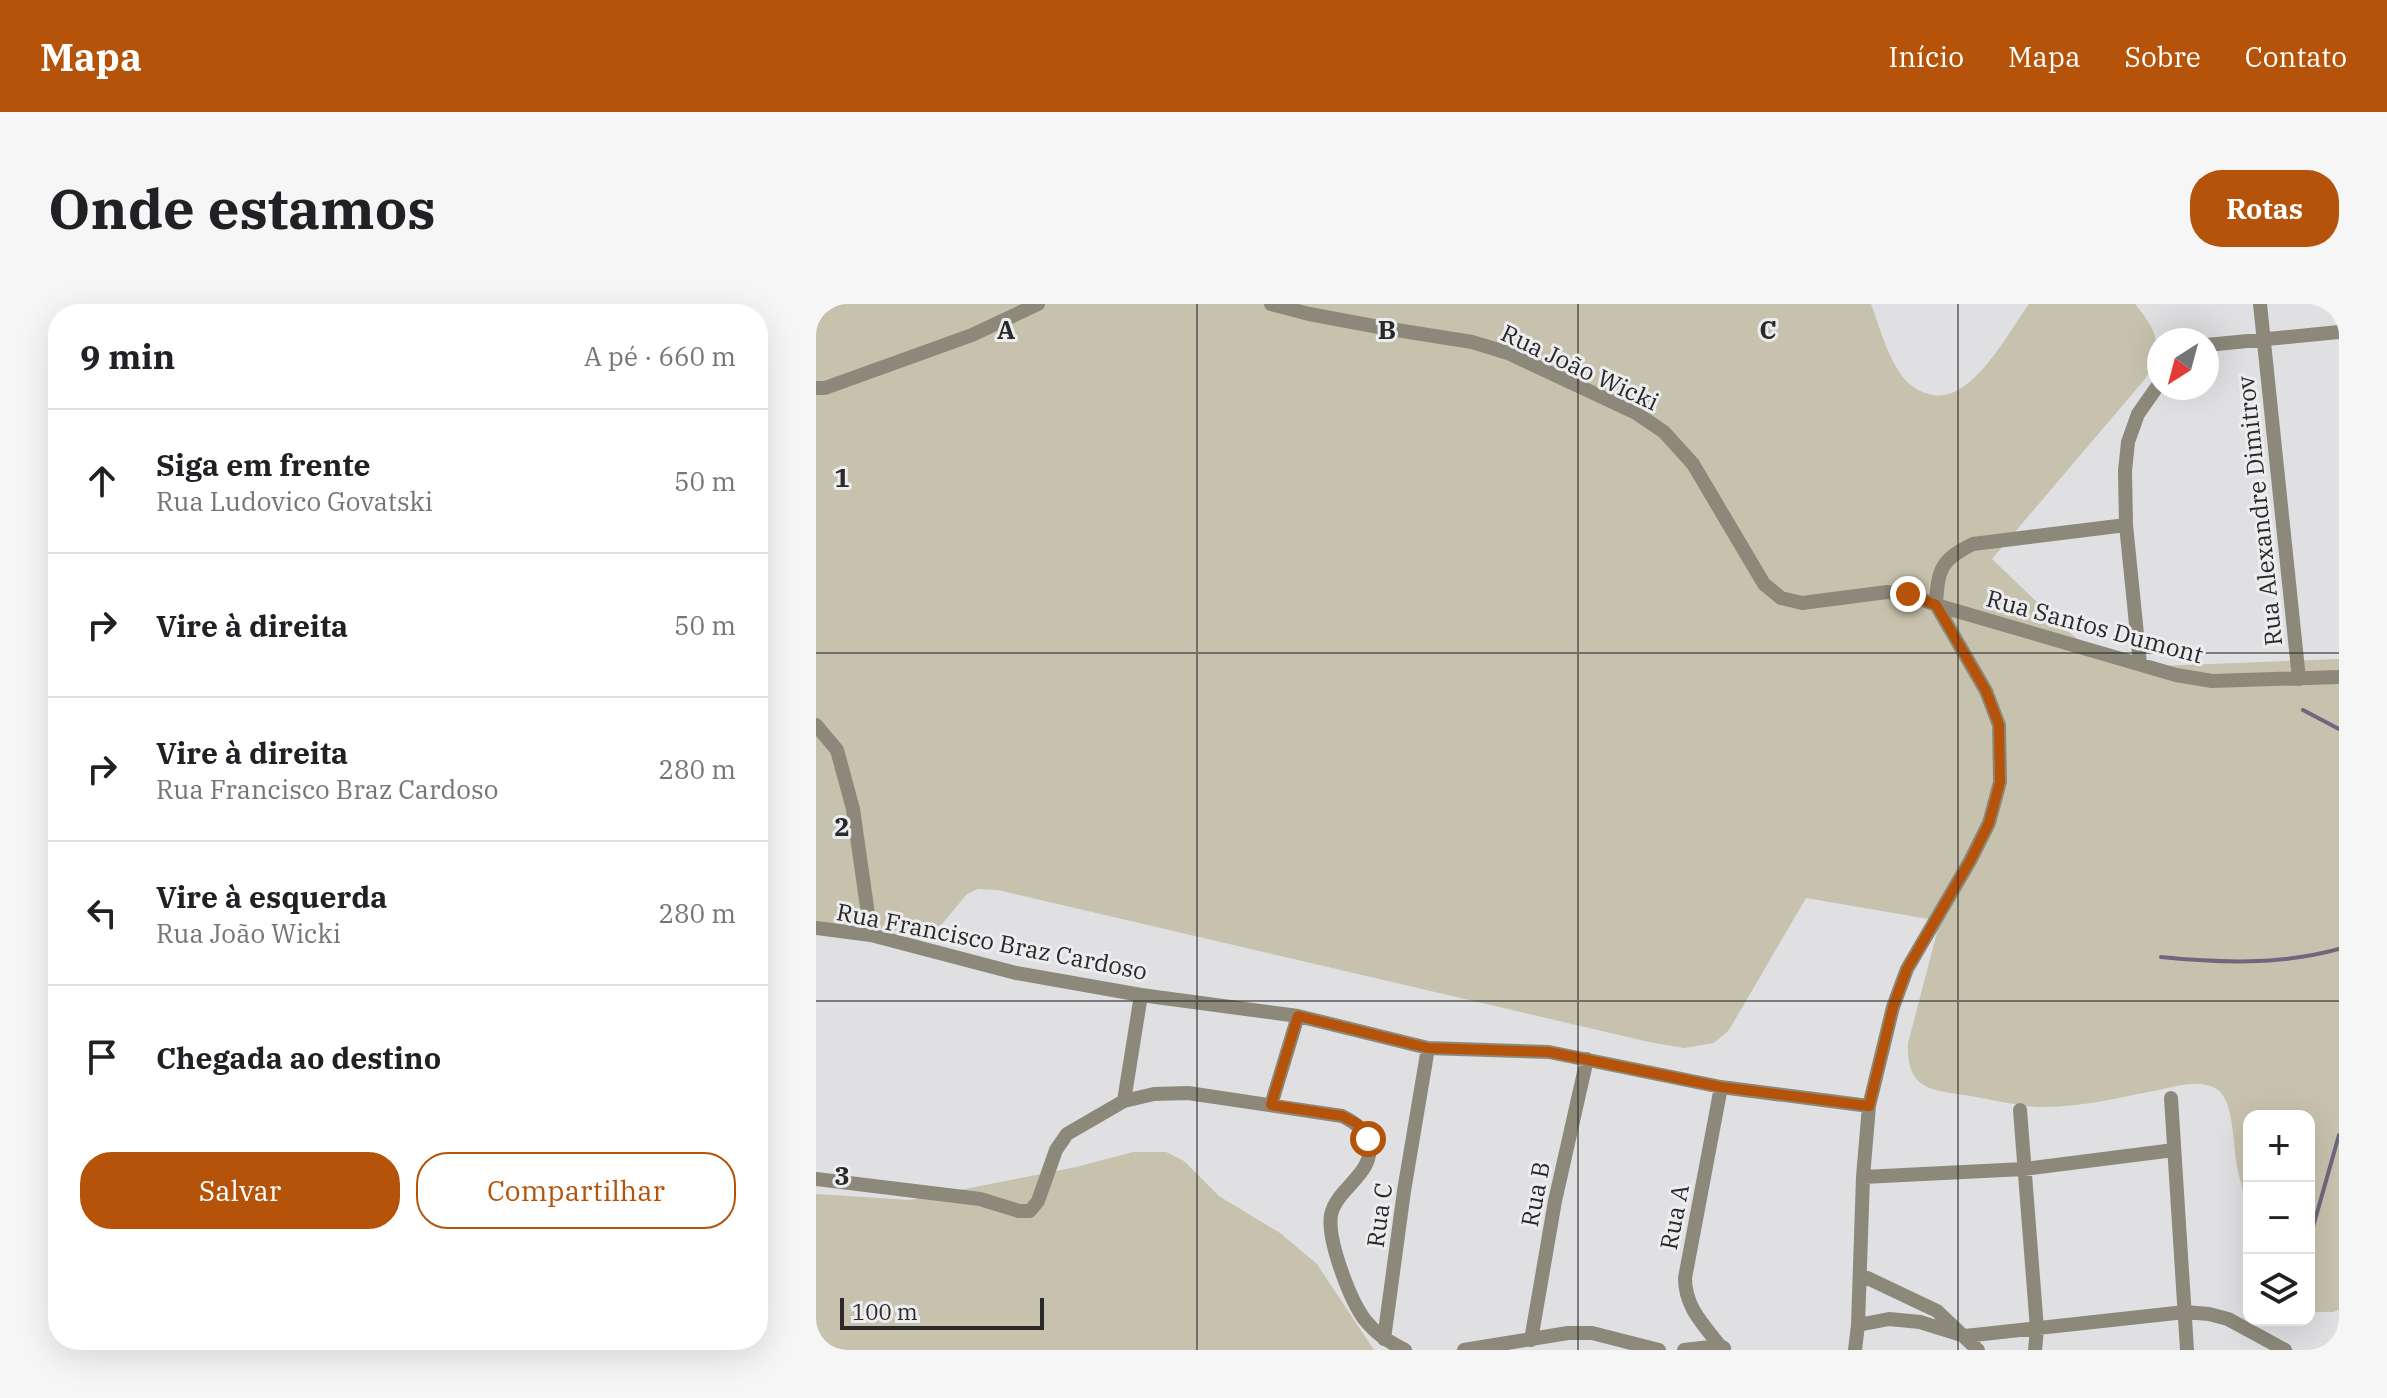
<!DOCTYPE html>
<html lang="pt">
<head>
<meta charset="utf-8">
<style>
	body { margin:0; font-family:"IBM Plex Serif",serif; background:#f6f6f6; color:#202124 }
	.controls { position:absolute; right:24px; bottom:24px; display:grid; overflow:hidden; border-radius:16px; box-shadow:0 8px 32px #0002 }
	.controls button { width:72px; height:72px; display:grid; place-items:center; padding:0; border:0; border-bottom:2px solid #e0e0e0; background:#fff; color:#202124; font:40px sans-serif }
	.compass { position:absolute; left:1331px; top:24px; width:72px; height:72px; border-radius:50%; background:#fff; box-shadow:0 8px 32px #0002; rotate:216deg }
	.scale { position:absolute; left:24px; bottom:20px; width:204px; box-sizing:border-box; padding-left:8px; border:4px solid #29292a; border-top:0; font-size:22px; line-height:28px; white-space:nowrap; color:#29292a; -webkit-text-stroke:6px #edecef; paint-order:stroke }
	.stop { position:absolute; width:24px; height:24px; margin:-18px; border:6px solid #b45309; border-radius:50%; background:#fff }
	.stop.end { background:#b45309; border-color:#fff; box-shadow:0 2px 8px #0008 }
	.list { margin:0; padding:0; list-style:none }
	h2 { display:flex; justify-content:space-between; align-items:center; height:104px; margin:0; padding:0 32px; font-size:34px }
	h2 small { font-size:26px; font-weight:400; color:#757577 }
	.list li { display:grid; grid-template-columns:52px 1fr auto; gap:24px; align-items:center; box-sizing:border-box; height:144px; padding:0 32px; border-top:2px solid #e0e0e0 }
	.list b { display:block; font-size:30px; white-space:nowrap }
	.list p { margin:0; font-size:26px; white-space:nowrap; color:#757577 }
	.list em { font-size:26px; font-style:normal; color:#757577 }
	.actions { display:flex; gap:16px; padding:24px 32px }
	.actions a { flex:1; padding:18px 0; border:2px solid #b45309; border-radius:32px; text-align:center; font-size:28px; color:#b45309 }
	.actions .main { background:#b45309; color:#fff }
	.icon { flex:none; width:44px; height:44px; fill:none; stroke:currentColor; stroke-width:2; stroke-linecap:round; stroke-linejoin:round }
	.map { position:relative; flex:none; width:1523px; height:1046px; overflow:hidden; border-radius:32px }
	header { display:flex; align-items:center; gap:48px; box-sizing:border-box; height:112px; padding:0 40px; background:#b45309; color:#fff }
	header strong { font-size:38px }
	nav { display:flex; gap:44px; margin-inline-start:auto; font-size:28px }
	.intro { display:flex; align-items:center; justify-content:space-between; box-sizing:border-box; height:192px; padding:0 48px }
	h1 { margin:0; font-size:56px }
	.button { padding:20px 36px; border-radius:32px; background:#b45309; color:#fff; font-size:28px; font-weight:700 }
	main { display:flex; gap:48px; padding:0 48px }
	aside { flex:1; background:#fff; border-radius:32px; box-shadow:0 8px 32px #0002 }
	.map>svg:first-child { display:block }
</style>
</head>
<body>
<header>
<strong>Mapa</strong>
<nav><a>Início</a><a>Mapa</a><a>Sobre</a><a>Contato</a></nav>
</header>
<div class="intro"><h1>Onde estamos</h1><a class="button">Rotas</a></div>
<main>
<aside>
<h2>9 min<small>A pé · 660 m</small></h2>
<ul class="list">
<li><svg class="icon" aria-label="ahead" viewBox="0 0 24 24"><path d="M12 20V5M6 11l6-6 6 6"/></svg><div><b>Siga em frente</b><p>Rua Ludovico Govatski</p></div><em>50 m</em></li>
<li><svg class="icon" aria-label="right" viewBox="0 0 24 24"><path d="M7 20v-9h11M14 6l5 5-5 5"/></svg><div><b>Vire à direita</b></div><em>50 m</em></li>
<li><svg class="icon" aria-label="right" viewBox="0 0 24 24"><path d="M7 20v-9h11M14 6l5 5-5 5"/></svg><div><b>Vire à direita</b><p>Rua Francisco Braz Cardoso</p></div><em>280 m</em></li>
<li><svg class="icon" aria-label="left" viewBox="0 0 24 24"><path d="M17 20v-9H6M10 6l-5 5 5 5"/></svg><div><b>Vire à esquerda</b><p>Rua João Wicki</p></div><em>280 m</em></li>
<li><svg class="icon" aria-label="arrive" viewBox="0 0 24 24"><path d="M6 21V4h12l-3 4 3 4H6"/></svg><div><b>Chegada ao destino</b></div></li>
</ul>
<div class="actions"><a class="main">Salvar</a><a>Compartilhar</a></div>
</aside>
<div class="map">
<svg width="1523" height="1046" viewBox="0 0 1523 1046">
	<rect width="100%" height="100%" fill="#e0dfe2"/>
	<path fill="#c7c2ad" d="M 0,0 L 1055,0 C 1064,23 1070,49 1084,69 C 1091,80 1101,87 1113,90 C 1154,103 1192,29 1213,0 L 1319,0 C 1342,28 1348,42 1329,75 L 1176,255 L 1249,325 L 1285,354 L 1342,362 L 1523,355 L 1523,1006 L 1517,1008 L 1493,1008 L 1493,812 L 1433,812 L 1433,909 C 1429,893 1424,877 1421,862 C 1417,843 1418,797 1402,786 C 1386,774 1360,782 1343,786 C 1305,793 1267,803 1228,803 C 1204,803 1179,796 1155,792 C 1116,786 1090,787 1092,739 L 1124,617 L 990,594 L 913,726 L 898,739 L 868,744 L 833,738 L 182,586 L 162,585 L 151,590 L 126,620 L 113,627 L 91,628 L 31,620 L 0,620 Z
		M 317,848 L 350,848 L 368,857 L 403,892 L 464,929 L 501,960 L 558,1046 L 0,1046 L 0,890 L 94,896 L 260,863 Z"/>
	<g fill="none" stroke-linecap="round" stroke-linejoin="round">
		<path stroke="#6f677d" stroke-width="4" d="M 1487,406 L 1523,425
			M 1345,653 C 1405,659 1465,661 1523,645
			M 1493,937 L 1523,831"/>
		<path stroke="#8c897b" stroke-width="14" d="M 455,0 L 493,10 L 568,24 L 656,38 L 692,49 L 820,109 L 848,128 L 877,160 L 948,280 L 965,294 L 986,299 L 1071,288 L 1092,290 L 1120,301 L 1360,371 L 1396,377 L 1523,373
			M 1444,0 L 1483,375
			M 1391,41 L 1523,28
			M 0,84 L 9,84 L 156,31 L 222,0
			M 1120,301 C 1122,266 1124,256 1157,240 L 1310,221
			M 1324,360 L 1310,221 L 1309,167 L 1312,138 L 1322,110 L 1343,80
			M 0,421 L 21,446 L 37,505 L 55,631
			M 0,624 L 55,631 L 200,669 L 325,691 L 482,712 L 612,744 L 733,748 L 905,783 L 1053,802
			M 1355,794 L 1371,1046
			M 308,797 L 325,691
			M 455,801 L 482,712
			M 1204,806 L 1221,1025 L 1219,1046
			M 1047,873 L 1208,865 L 1358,846
			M 0,875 L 164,895 L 203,907 L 214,907 L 222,897 L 240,846 L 251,830 L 308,797 L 338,790 L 372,789 L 526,812 C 540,819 550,826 553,843 C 557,870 520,885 515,911 C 511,936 534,996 549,1016 C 560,1030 573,1038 589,1046
			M 1045,971 L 1121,1007 L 1162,1046
			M 1042,1021 L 1073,1015 L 1104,1018 L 1149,1032 L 1369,1008 L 1393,1010 L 1412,1015 L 1469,1046
			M 568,1035 L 588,887 L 612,744
			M 715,1036 L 739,897 L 771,755
			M 904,1042 C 887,1020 869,1003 869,974 L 905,783
			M 648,1046 L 752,1029 L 776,1029 L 843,1046
			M 868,1046 L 904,1042 L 908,1044
			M 1039,1046 L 1042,1021 L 1047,873 L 1053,802 L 1077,703 L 1091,665 L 1154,557 L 1173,519 L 1184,478 L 1183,421 L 1170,387 L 1120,301"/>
	</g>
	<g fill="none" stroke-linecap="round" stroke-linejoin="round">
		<path stroke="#b45309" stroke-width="10" d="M 552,835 L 542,820 L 526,812 L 455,801 L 482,712 L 612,744 L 733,748 L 905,783 L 1053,802 L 1077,703 L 1091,665 L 1154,557 L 1173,519 L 1184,478 L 1183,421 L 1170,387 L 1120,301 L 1092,290"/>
	</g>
	<path fill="none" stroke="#29292a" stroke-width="2" stroke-opacity="0.55" d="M 381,0 L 381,1046M 762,0 L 762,1046M 1142,0 L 1142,1046M 0,349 L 1523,349M 0,697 L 1523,697"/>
	<g text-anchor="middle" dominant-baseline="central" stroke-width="6" stroke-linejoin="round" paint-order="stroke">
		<g font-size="24" fill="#29292a" stroke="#edecef">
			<text transform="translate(764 63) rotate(25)">Rua João Wicki</text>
			<text transform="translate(1443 207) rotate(-96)">Rua Alexandre Dimitrov</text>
			<text transform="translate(1279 322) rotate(15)">Rua Santos Dumont</text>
			<text transform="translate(176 637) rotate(11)">Rua Francisco Braz Cardoso</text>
			<text transform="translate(719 890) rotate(-79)">Rua B</text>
			<text transform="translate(563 911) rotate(-82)">Rua C</text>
			<text transform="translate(858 913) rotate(-79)">Rua A</text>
		</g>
	</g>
	<g font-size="26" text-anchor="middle" font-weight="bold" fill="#29292a" stroke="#edecef" stroke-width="6" stroke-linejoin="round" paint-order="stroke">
		<text x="190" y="35">A</text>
		<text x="571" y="35">B</text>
		<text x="952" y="35">C</text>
		<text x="26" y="183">1</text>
		<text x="26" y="532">2</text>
		<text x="26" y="881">3</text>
	</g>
</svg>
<div class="controls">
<button>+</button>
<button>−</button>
<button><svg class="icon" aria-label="layers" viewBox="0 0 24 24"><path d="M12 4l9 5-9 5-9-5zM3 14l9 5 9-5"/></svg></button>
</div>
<svg class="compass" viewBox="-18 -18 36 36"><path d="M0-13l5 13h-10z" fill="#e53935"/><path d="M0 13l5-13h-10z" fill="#757577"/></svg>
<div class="scale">100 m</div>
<div class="stop" style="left:552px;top:835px"></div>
<div class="stop end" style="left:1092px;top:290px"></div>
</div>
</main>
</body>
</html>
